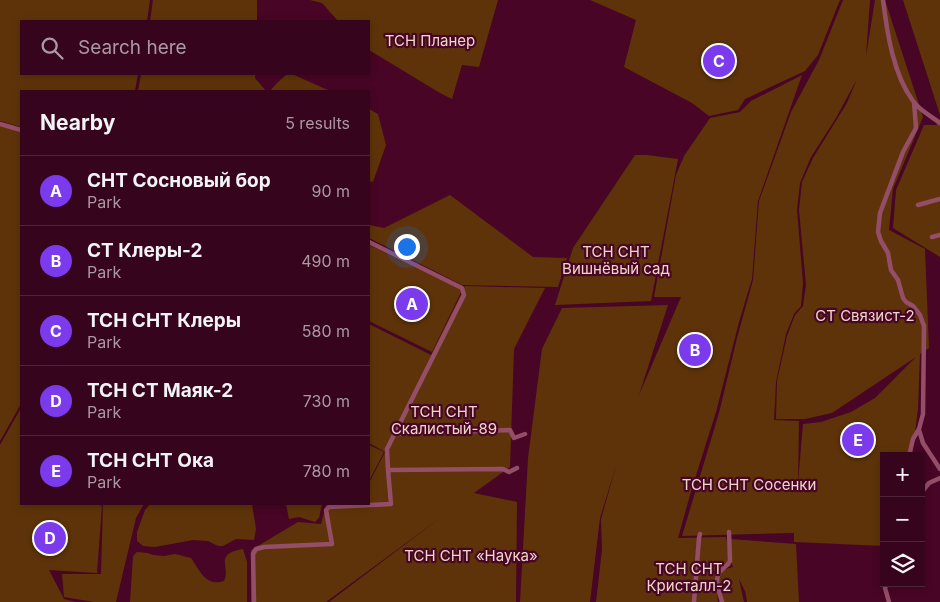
<!DOCTYPE html>
<html lang="en">
<head>
<meta charset="utf-8">
<style>
	body { margin:0; font-family:Inter,sans-serif; background:#411229; color:#f1f3f6 }
	.controls { position:absolute; right:15px; bottom:15px; display:grid; overflow:hidden; border-radius:0px; box-shadow:0 2px 8px #0003 }
	.controls button { width:45px; height:45px; display:grid; place-items:center; padding:0; border:0; border-bottom:1px solid #50253b; background:#36041c; color:#f1f3f6; font:25px sans-serif }
	.you { position:absolute; left:406px; top:246px; width:18px; height:18px; margin:-12px; border:4px solid #fff; border-radius:50%; background:#1a73e8; box-shadow:0 0 0 8px #1a73e833 }
	.badge { display:grid; place-items:center; width:32px; height:32px; border-radius:50%; background:#7c3aed; color:#fff; font-size:16px; font-weight:700 }
	.pin { position:absolute; translate:-50% -50%; border:2px solid #fff; box-shadow:0 1px 5px #0006 }
	.list { margin:0; padding:0; list-style:none }
	h2 { display:flex; justify-content:space-between; align-items:center; height:65px; margin:0; padding:0 20px; font-size:21px }
	h2 small { font-size:16px; font-weight:400; color:#aa98a3 }
	.list li { display:grid; grid-template-columns:32px 1fr auto; gap:15px; align-items:center; box-sizing:border-box; height:70px; padding:0 20px; border-top:1px solid #50253b }
	.list b { display:block; font-size:19px; white-space:nowrap }
	.list p { margin:0; font-size:16px; white-space:nowrap; color:#aa98a3 }
	.list em { font-size:16px; font-style:normal; color:#aa98a3 }
	.icon { flex:none; width:28px; height:28px; fill:none; stroke:currentColor; stroke-width:2; stroke-linecap:round; stroke-linejoin:round }
	.map { position:relative; flex:none; width:940px; height:602px; overflow:hidden }
	.search { position:absolute; background:#36041c; box-shadow:0 2px 8px #0003; left:20px; top:20px; width:350px; height:55px; display:flex; align-items:center; gap:12px; box-sizing:border-box; padding:0 18px; border-radius:0px; color:#aa98a3; font-size:19px }
	.panel { position:absolute; background:#36041c; box-shadow:0 2px 8px #0003; left:20px; top:90px; width:350px; height:415px; border-radius:0px }
	.map>svg:first-child { display:block }
</style>
</head>
<body>
<div class="map">
<svg width="940" height="602" viewBox="0 0 940 602">
	<rect width="100%" height="100%" fill="#480525"/>
	<path fill="#5e3309" fill-rule="evenodd" d="M 0,0 L 150,0 L 147,21 L 21,21 L 21,74 L 138,74 L 135,91 L 21,91 L 21,127 L 0,121 Z
		M 153,0 L 257,0 L 257,21 L 150,21 Z
		M 310,0 L 498,0 L 479,67 L 462,65 L 452,99 L 440,93 L 369,50 L 369,21 L 338,21 L 322,3 Z
		M 590,0 L 840,0 L 818,55 L 805,71 L 745,99 L 738,110 L 709,116 L 692,103 L 624,67 L 636,20 Z
		M 843,0 L 870,0 L 866,56 L 875,0 L 885,0 L 923,117 L 893,189 L 889,230 L 925,249 L 929,348 L 920,354 L 918,409 L 912,456 L 884,456 L 884,546 L 794,542 L 794,533 L 682,536 L 719,413 L 737,338 L 753,280 L 759,201 L 791,112 L 819,60 ZM 857,79 L 847,103 L 813,158 L 802,182 L 799,210 L 806,285 L 803,306 L 795,315 L 787,336 L 777,381 L 776,419 L 805,419 L 832,413 L 916,357 L 875,398 L 851,412 L 821,422 L 803,424 L 798,483 L 799,421 L 774,420 L 776,382 L 786,334 L 794,314 L 801,306 L 803,283 L 797,210 L 800,183 L 811,157 L 836,118 Z
		M 903,0 L 940,0 L 940,115 Z
		M 141,74 L 255,74 L 255,78 L 266,91 L 138,91 Z
		M 287,74 L 292,74 L 330,91 L 270,91 L 276,84 Z
		M 802,75 L 758,201 L 752,279 L 739,322 L 716,412 L 692,488 L 678,538 L 726,537 L 731,566 L 714,571 L 718,602 L 596,602 L 602,550 L 601,519 L 617,463 L 600,518 L 590,602 L 520,602 L 528,458 L 542,349 L 562,308 L 668,305 L 639,395 L 681,297 L 654,297 L 676,175 L 684,156 L 710,118 L 740,112 L 751,101 Z
		M 369,109 L 378,114 L 386,145 L 373,182 L 369,181 Z
		M 940,119 L 940,257 L 893,228 L 896,190 L 924,125 L 936,125 Z
		M 0,123 L 21,128 L 21,404 L 0,441 Z
		M 635,155 L 647,155 L 678,159 L 651,301 L 555,305 L 573,248 Z
		M 450,195 L 533,257 L 567,258 L 558,287 L 462,285 L 369,238 L 369,225 L 384,228 Z
		M 369,245 L 462,290 L 432,352 L 369,321 Z
		M 465,286 L 545,288 L 514,349 L 510,467 L 474,493 L 517,502 L 516,602 L 329,602 L 440,518 L 326,602 L 251,602 L 251,550 L 298,522 L 321,524 L 326,505 L 324,504 L 369,504 L 369,483 L 385,452 L 369,443 L 369,324 L 431,355 Z
		M 21,408 L 21,504 L 98,504 L 102,506 L 97,573 L 49,570 L 64,599 L 76,602 L 0,602 L 0,445 Z
		M 369,445 L 384,452 L 369,481 Z
		M 103,504 L 144,504 L 136,518 L 116,602 L 94,602 L 64,597 L 62,574 L 101,574 Z
		M 150,504 L 252,504 L 256,529 L 254,540 L 236,539 L 223,546 L 218,546 L 208,541 L 193,540 L 155,547 L 143,546 L 137,541 L 137,532 L 145,510 Z
		M 286,504 L 322,504 L 319,518 L 315,522 L 299,517 L 289,519 Z
		M 731,539 L 796,544 L 799,602 L 747,602 L 745,591 L 739,579 L 744,602 L 720,602 L 715,572 L 733,567 L 731,562 Z
		M 243,549 L 247,562 L 247,602 L 130,602 L 133,556 L 137,552 L 147,553 L 153,555 L 164,556 L 175,554 L 191,558 C 200,571 206,587 224,581 C 231,567 213,554 243,549 Z"/>
	<g fill="none" stroke-linecap="round" stroke-linejoin="round">
		<path stroke="#954e68" stroke-width="4.5" d="M 883,0 C 887,32 893,74 913,101 C 919,110 931,116 940,123
			M 0,124 L 21,130
			M 918,205 L 940,199
			M 932,237 L 940,235
			M 919,430 L 923,443 L 940,469
			M 395,434 L 510,430 L 514,438 L 525,434
			M 909,456 L 913,439 L 919,429 L 923,414 L 924,326 L 920,315 L 913,306 L 906,302 L 903,298 L 898,280 L 891,270 L 888,253 L 881,241 L 878,232 L 880,213 L 903,152 L 916,128 L 914,102
			M 388,470 L 503,469 L 509,472 L 517,468
			M 921,493 L 929,483 L 940,478
			M 887,583 L 885,588 L 889,602
			M 254,602 L 253,554 L 256,549 L 264,547 L 332,544 L 326,510 L 329,507 L 391,504 L 388,470 L 387,449 L 464,295 L 462,288 L 369,242
			M 694,602 L 699,538 L 700,534
			M 722,602 C 720,594 714,581 719,573 C 722,568 727,567 730,561 L 729,532"/>
	</g>
	<g text-anchor="middle" dominant-baseline="central" stroke-width="4.5" stroke-linejoin="round" paint-order="stroke">
		<g font-size="15" fill="#eed7c6" stroke="#480525">
			<text x="430" y="40">ТСН Планер</text>
			<text x="616" y="251">ТСН СНТ<tspan x="616" dy="17">Вишнёвый сад</tspan></text>
			<text x="865" y="315">СТ Связист-2</text>
			<text x="444" y="411">ТСН СНТ<tspan x="444" dy="17">Скалистый-89</tspan></text>
			<text x="749" y="484">ТСН СНТ Сосенки</text>
			<text x="471" y="555">ТСН СНТ «Наука»</text>
			<text x="689" y="568">ТСН СНТ<tspan x="689" dy="17">Кристалл-2</tspan></text>
		</g>
	</g>
</svg>
<div class="controls">
<button>+</button>
<button>−</button>
<button><svg class="icon" aria-label="layers" viewBox="0 0 24 24"><path d="M12 4l9 5-9 5-9-5zM3 14l9 5 9-5"/></svg></button>
</div>
<div class="you"></div>
<div class="pin badge" style="left:412px;top:304px">A</div>
<div class="pin badge" style="left:695px;top:350px">B</div>
<div class="pin badge" style="left:719px;top:61px">C</div>
<div class="pin badge" style="left:50px;top:538px">D</div>
<div class="pin badge" style="left:858px;top:440px">E</div>
<div class="search"><svg class="icon" aria-label="search" viewBox="0 0 24 24"><circle cx="10" cy="10" r="6"/><path d="M15 15l6 6"/></svg>Search here</div>
<section class="panel">
<h2>Nearby<small>5 results</small></h2>
<ul class="list">
<li><span class="badge">A</span><div><b>СНТ Сосновый бор</b><p>Park</p></div><em>90 m</em></li>
<li><span class="badge">B</span><div><b>СТ Клеры-2</b><p>Park</p></div><em>490 m</em></li>
<li><span class="badge">C</span><div><b>ТСН СНТ Клеры</b><p>Park</p></div><em>580 m</em></li>
<li><span class="badge">D</span><div><b>ТСН СТ Маяк-2</b><p>Park</p></div><em>730 m</em></li>
<li><span class="badge">E</span><div><b>ТСН СНТ Ока</b><p>Park</p></div><em>780 m</em></li>
</ul>
</section>
</div>
</body>
</html>
